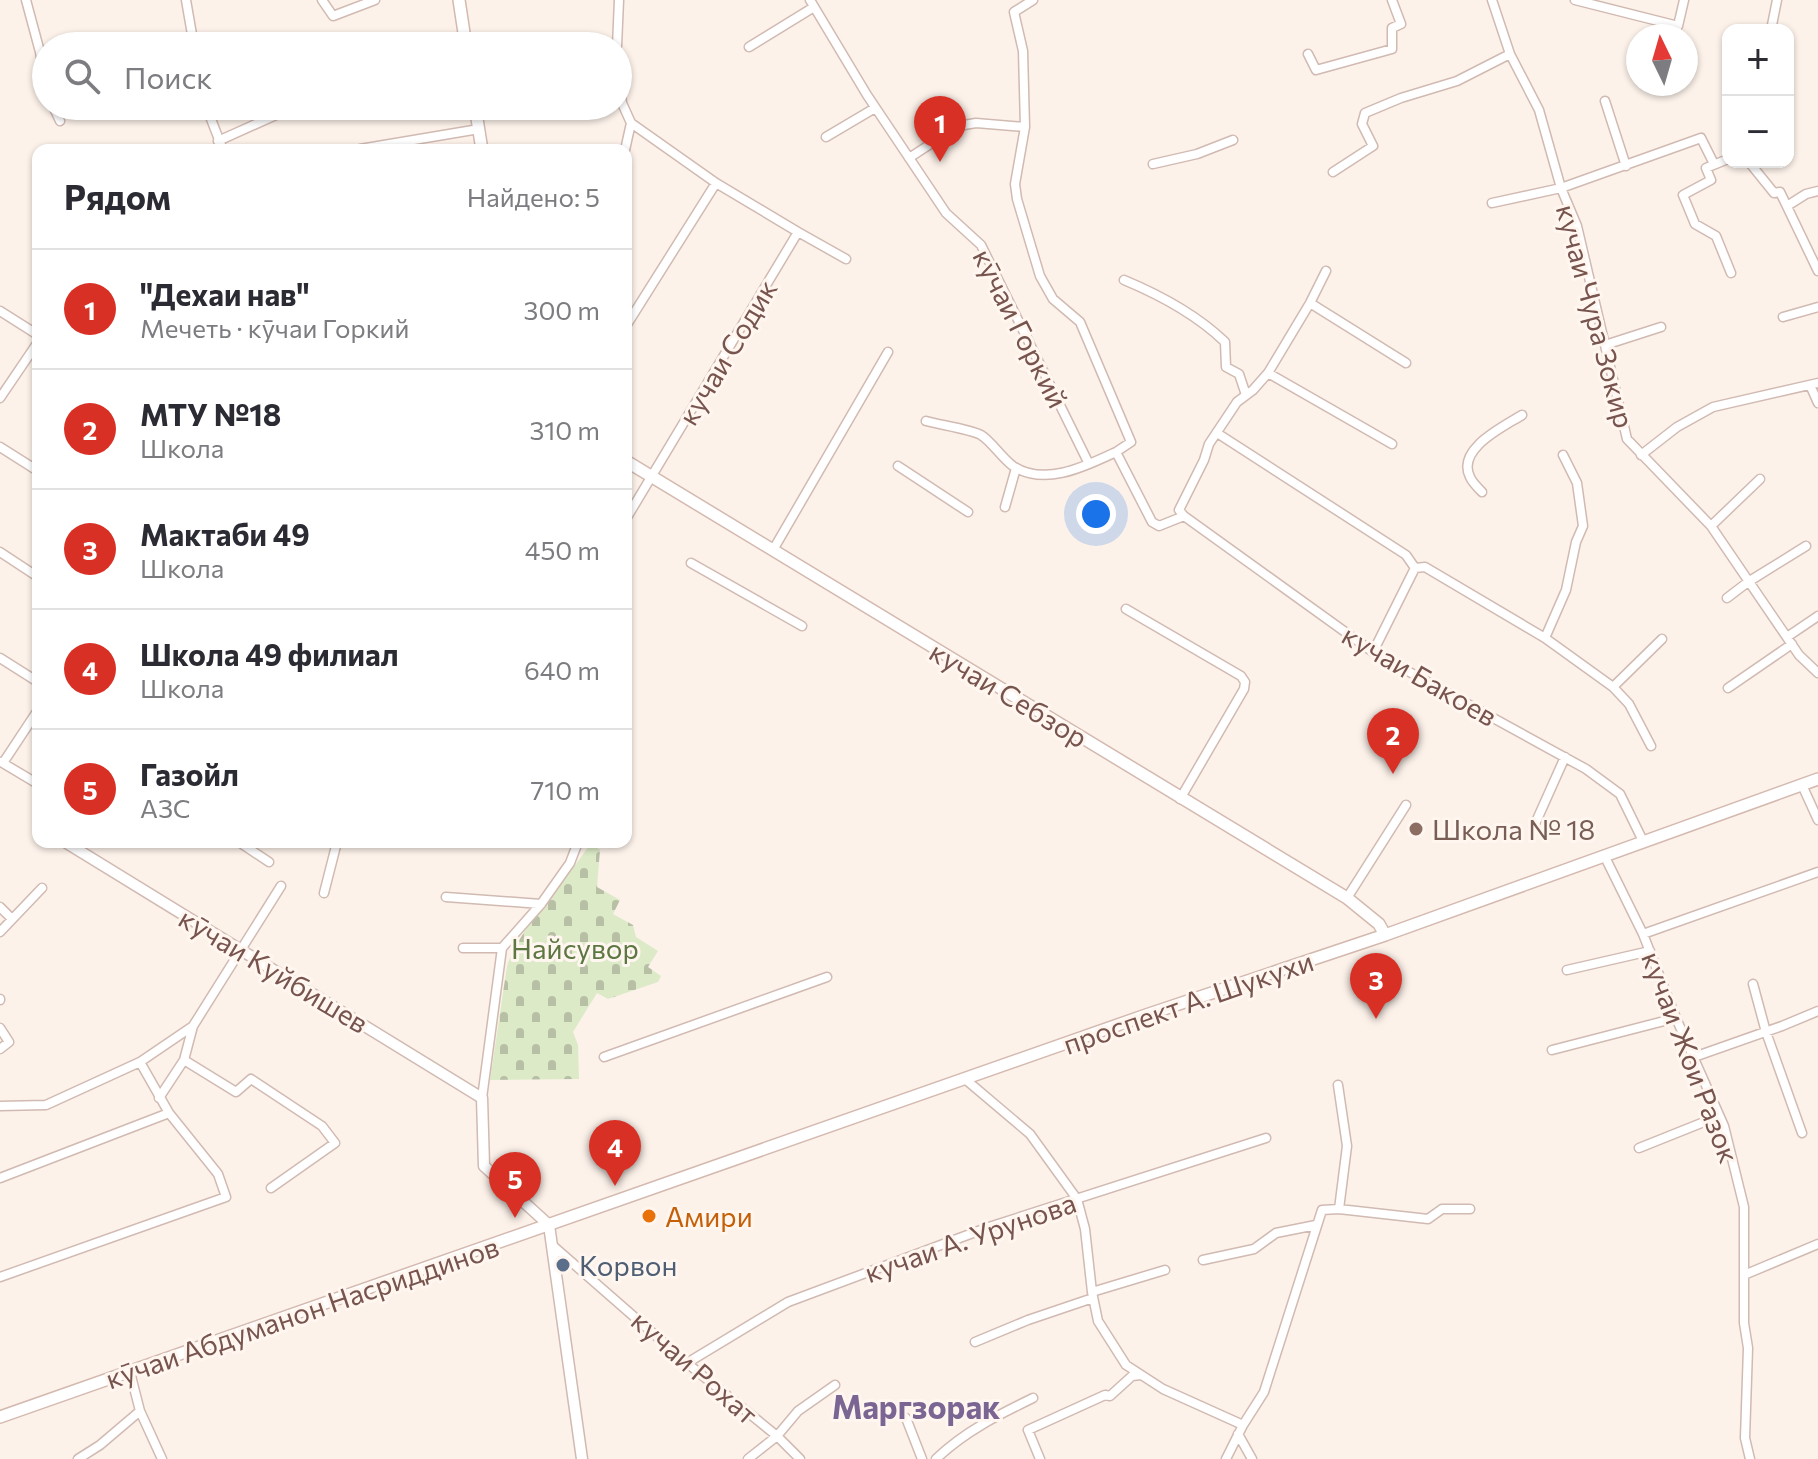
<!DOCTYPE html>
<html lang="ru">
<head>
<meta charset="utf-8">
<style>
	body { margin:0; font-family:Commissioner,sans-serif; background:#f2f2f3; color:#2b2b33 }
	.controls { position:absolute; right:24px; top:24px; display:grid; overflow:hidden; border-radius:16px; box-shadow:0 2px 6px #0004 }
	.controls button { width:72px; height:72px; display:grid; place-items:center; padding:0; border:0; border-bottom:2px solid #e1e1e2; background:#fff; color:#2b2b33; font:40px sans-serif }
	.compass { position:absolute; left:1626px; top:24px; width:72px; height:72px; border-radius:50%; background:#fff; box-shadow:0 2px 6px #0004; rotate:355deg }
	.you { position:absolute; left:1096px; top:514px; width:28px; height:28px; margin:-20px; border:6px solid #fff; border-radius:50%; background:#1a73e8; box-shadow:0 0 0 12px #1a73e833 }
	.badge { display:grid; place-items:center; width:52px; height:52px; border-radius:50%; background:#d93025; color:#fff; font-size:26px; font-weight:700 }
	.pin { position:absolute; translate:-50% -66px; filter:drop-shadow(0 2px 4px #0008) }
	.pin::after { content:''; position:absolute; top:42px; width:28px; height:24px; background:inherit; clip-path:polygon(0 0,100% 0,50% 100%) }
	.list { margin:0; padding:0; list-style:none }
	h2 { display:flex; justify-content:space-between; align-items:center; height:104px; margin:0; padding:0 32px; font-size:34px }
	h2 small { font-size:26px; font-weight:400; color:#7c7c81 }
	.list li { display:grid; grid-template-columns:52px 1fr auto; gap:24px; align-items:center; box-sizing:border-box; height:120px; padding:0 32px; border-top:2px solid #e1e1e2 }
	.list b { display:block; font-size:30px; white-space:nowrap }
	.list p { margin:0; font-size:26px; white-space:nowrap; color:#7c7c81 }
	.list em { font-size:26px; font-style:normal; color:#7c7c81 }
	.icon { flex:none; width:44px; height:44px; fill:none; stroke:currentColor; stroke-width:2; stroke-linecap:round; stroke-linejoin:round }
	.map { position:relative; flex:none; width:1818px; height:1459px; overflow:hidden }
	.search { position:absolute; background:#fff; box-shadow:0 2px 6px #0004; left:32px; top:32px; width:600px; height:88px; display:flex; align-items:center; gap:20px; box-sizing:border-box; padding:0 28px; border-radius:44px; color:#7c7c81; font-size:30px }
	.panel { position:absolute; background:#fff; box-shadow:0 2px 6px #0004; left:32px; top:144px; width:600px; height:704px; border-radius:16px }
	.map>svg:first-child { display:block }
</style>
</head>
<body>
<div class="map">
<svg width="1818" height="1459" viewBox="0 0 1818 1459">
	<defs>
		<pattern id="cemetery-stones" width="16" height="16" patternUnits="userSpaceOnUse" patternTransform="scale(2)"><rect width="16" height="16" fill="#dceac8"/><path d="M2 7V4a2 2 0 0 1 4 0v3zM10 15v-3a2 2 0 0 1 4 0v3z" fill="#b7c0a5"/></pattern>
	</defs>
	<rect width="100%" height="100%" fill="#fcf2ea"/>
	<path fill="url(#cemetery-stones)" d="M 590,844 L 600,850 L 597,887 L 620,900 L 613,914 L 633,925 L 636,937 L 658,951 L 648,967 L 661,976 L 658,982 L 608,999 L 597,993 L 573,1032 L 578,1045 L 579,1079 L 490,1080 L 507,966 C 519,928 567,880 590,844 Z"/>
	<g fill="none" stroke-linecap="round" stroke-linejoin="round">
		<defs>
			<path id="minor" d="M 26,0 L 40,52 L 46,91
				M 186,0 L 194,46
				M 322,0 L 333,16 L 375,0
				M 810,0 L 867,95 L 946,213 L 981,245 L 1089,464
				M 1033,0 L 1014,12 L 1023,51 L 1025,127 L 1015,184 L 1017,199 L 1040,276 L 1053,299 L 1080,322 L 1131,442 L 1116,452
				M 1492,0 L 1510,54 L 1539,110 L 1561,188 L 1577,226 L 1627,439 L 1711,526 L 1799,655 L 1818,673
				M 1575,0 L 1678,26 L 1684,0
				M 1771,30 L 1777,0
				M 617,46 L 619,0
				M 749,47 L 814,7
				M 1308,54 L 1316,70 L 1392,49 L 1392,28 L 1401,24 L 1392,0
				M 618,70 L 622,103 L 631,123 L 716,183 L 798,232
				M 1605,101 L 1626,166
				M 53,106 L 60,121
				M 206,106 L 223,150
				M 826,137 L 875,108
				M 218,141 L 276,115
				M 360,149 L 479,129
				M 625,150 L 631,123
				M 909,158 L 958,126 L 976,123 L 1025,127
				M 1728,159 L 1706,168 L 1711,180 L 1683,195 L 1695,224 L 1716,236 L 1731,273
				M 1749,162 L 1774,193 L 1780,192 L 1818,271
				M 1153,164 L 1197,154 L 1233,140
				M 1333,172 L 1373,146 L 1362,124 L 1365,113 L 1401,98 L 1457,81 L 1510,54
				M 1492,203 L 1561,188 L 1701,138 L 1714,164
				M 1787,206 L 1806,194 L 1818,191
				M 1124,280 C 1160,295 1197,315 1225,342 L 1226,367 L 1239,374 L 1246,395
				M 1310,303 L 1406,363
				M 0,311 L 38,335
				M 1783,317 L 1818,307
				M 626,326 L 716,183
				M 1605,345 L 1661,327
				M 1268,373 L 1392,444
				M 1810,385 L 1818,403
				M 0,398 L 38,342
				M 926,421 C 940,425 970,429 981,435 C 991,441 1002,458 1013,466 C 1045,487 1086,466 1116,452 L 1152,522 L 1159,526 L 1184,516
				M 1217,433 L 1406,555 L 1415,568 L 1425,567 L 1545,638 L 1613,687 L 1629,704 L 1651,746
				M 0,447 L 38,471
				M 1641,455 L 1677,427 L 1713,407 L 1818,383
				M 898,466 L 968,512
				M 1482,492 C 1478,488 1472,482 1470,477 C 1456,449 1503,427 1522,415
				M 1005,507 L 1016,468
				M 1184,516 L 1373,652 L 1586,769 L 1620,794 L 1643,841
				M 1184,516 L 1179,510 L 1204,460 L 1209,444 L 1237,402 L 1253,390 L 1268,373 L 1310,303 L 1326,271
				M 626,519 L 798,232 L 846,259
				M 1711,526 L 1760,479
				M 773,550 L 888,352
				M 0,552 L 38,577
				M 691,563 L 802,626
				M 1727,598 L 1748,582 L 1806,546
				M 1126,609 L 1241,676 L 1245,682 L 1244,689 L 1180,799
				M 1787,637 L 1818,616
				M 1545,638 L 1566,590 L 1576,542 L 1583,526 L 1577,483 L 1563,455
				M 1373,652 L 1415,568
				M 0,658 L 38,682
				M 1613,687 L 1662,639
				M 1728,688 L 1792,644
				M 1,762 L 38,784
				M 3,763 L 38,710
				M 1802,785 L 1818,820
				M 1535,824 L 1565,757
				M 239,842 L 269,862
				M 1604,855 L 1643,934 L 1676,1018 L 1724,1126 L 1744,1207 L 1744,1323 L 1748,1348 L 1745,1438 L 1750,1459
				M 324,893 L 337,842
				M 446,897 L 541,904
				M 1347,898 L 1406,805
				M 0,907 L 12,919
				M 0,932 L 42,888
				M 1643,934 L 1818,872
				M 463,948 L 502,948
				M 1567,970 L 1650,951
				M 1753,984 L 1766,1032 L 1802,1133
				M 0,999 L 0,1000
				M 0,1028 L 9,1042 L 0,1049
				M 1552,1050 L 1676,1018
				M 604,1057 L 827,977
				M 1694,1057 L 1782,1026 L 1818,1011
				M 184,1060 L 236,1092 L 251,1079 L 322,1126 L 335,1143 L 271,1188
				M 965,1079 L 1030,1134 L 1077,1199 L 1085,1229 L 1092,1292 L 1098,1321 L 1126,1365 L 1163,1389 L 1243,1425
				M 1338,1085 L 1347,1146 L 1339,1209
				M 159,1098 L 184,1060 L 193,1026
				M 482,1098 L 502,948 L 541,904 L 570,863 L 578,842
				M 0,1106 L 46,1105 L 140,1062 L 193,1026 L 281,886
				M 1639,1148 L 1719,1116
				M 0,1178 L 169,1113
				M 552,1245 L 687,1363 L 777,1436 L 800,1459
				M 1203,1260 L 1254,1249 L 1276,1233 L 1316,1225
				M 1744,1275 L 1818,1244
				M 0,1277 L 226,1197 L 218,1174 L 169,1113 L 140,1062
				M 1092,1292 L 1165,1270
				M 975,1342 L 1028,1320 L 1093,1298
				M 687,1363 L 788,1302 L 989,1227 L 1266,1138
				M 130,1372 L 140,1411 L 162,1459
				M 906,1418 L 922,1459
				M 1238,1434 L 1252,1459
				M 78,1459 L 100,1445 L 140,1411
				M 748,1459 L 777,1436 L 798,1411 L 835,1385
				M 936,1459 C 964,1432 998,1415 1033,1398
				M 1040,1459 L 1028,1430 L 1105,1395 L 1110,1396 L 1132,1376 L 1141,1375
				M 1226,1459 L 1243,1425 L 1264,1392 L 1322,1210 L 1339,1209 L 1428,1219 L 1442,1209 L 1470,1209"/>
			<path id="tertiary" d="M 65,842 L 482,1098 L 484,1166 L 549,1225 L 582,1459"/>
			<path id="secondary" d="M 459,0 L 466,46
				M 475,106 L 482,150
				M 626,461 L 1347,898 L 1379,924 L 1385,935
				M 0,1417 L 1146,1015 L 1385,935 L 1818,779"/>
		</defs>
		<use href="#minor" stroke="#d1bab2" stroke-width="11"/>
		<use href="#tertiary" stroke="#d1bab2" stroke-width="13"/>
		<use href="#secondary" stroke="#d4b9af" stroke-width="14"/>
		<use href="#minor" stroke="#fff" stroke-width="8"/>
		<use href="#tertiary" stroke="#fff" stroke-width="10"/>
		<use href="#secondary" stroke="#fff" stroke-width="11"/>
	</g>
	<circle fill="#8d6e63" stroke="#fff6f0" stroke-width="3" cx="1416" cy="829" r="8"/>
	<circle fill="#e8710a" stroke="#fff6f0" stroke-width="3" cx="649" cy="1216" r="8"/>
	<circle fill="#5c6f8a" stroke="#fff6f0" stroke-width="3" cx="563" cy="1265" r="8"/>
	<g text-anchor="middle" dominant-baseline="central" stroke-width="6" stroke-linejoin="round" paint-order="stroke">
		<g font-size="28" fill="#77544d" stroke="#fff6f0">
			<text transform="translate(1596 316) rotate(75)">кучаи Чура Зокир</text>
			<text transform="translate(1021 328) rotate(63)">кӯчаи Горкий</text>
			<text transform="translate(727 352) rotate(-59)">кучаи Содик</text>
			<text transform="translate(1420 675) rotate(30)">кучаи Бакоев</text>
			<text transform="translate(1009 694) rotate(31)">кучаи Себзор</text>
			<text transform="translate(274 970) rotate(31)">кӯчаи Куйбишев</text>
			<text transform="translate(1188 1002) rotate(-19)">проспект А. Шукухи</text>
			<text transform="translate(1691 1057) rotate(69)">кучаи Жои Разок</text>
			<text transform="translate(970 1237) rotate(-19)">кучаи А. Урунова</text>
			<text transform="translate(302 1312) rotate(-19)">кӯчаи Абдуманон Насриддинов</text>
			<text transform="translate(695 1367) rotate(41)">кучаи Рохат</text>
		</g>
		<g font-size="28" fill="#785e54" stroke="#fff6f0" text-anchor="start">
			<text x="1432" y="829">Школа № 18</text>
		</g>
		<g font-size="28" fill="#5c7741" stroke="#fff6f0">
			<text x="575" y="948">Найсувор</text>
		</g>
		<g font-size="28" fill="#c56008" stroke="#fff6f0" text-anchor="start">
			<text x="665" y="1216">Амири</text>
		</g>
		<g font-size="28" fill="#4e5e75" stroke="#fff6f0" text-anchor="start">
			<text x="579" y="1265">Корвон</text>
		</g>
		<g font-size="32" font-weight="bold" fill="#7a6593" stroke="#fff6f0">
			<text x="916" y="1406">Маргзорак</text>
		</g>
	</g>
</svg>
<div class="controls">
<button>+</button>
<button>−</button>
</div>
<svg class="compass" viewBox="-18 -18 36 36"><path d="M0-13l5 13h-10z" fill="#e53935"/><path d="M0 13l5-13h-10z" fill="#7c7c81"/></svg>
<div class="you"></div>
<div class="pin badge" style="left:940px;top:162px">1</div>
<div class="pin badge" style="left:1393px;top:774px">2</div>
<div class="pin badge" style="left:1376px;top:1019px">3</div>
<div class="pin badge" style="left:615px;top:1186px">4</div>
<div class="pin badge" style="left:515px;top:1218px">5</div>
<div class="search"><svg class="icon" aria-label="search" viewBox="0 0 24 24"><circle cx="10" cy="10" r="6"/><path d="M15 15l6 6"/></svg>Поиск</div>
<section class="panel">
<h2>Рядом<small>Найдено: 5</small></h2>
<ul class="list">
<li><span class="badge">1</span><div><b>&quot;Дехаи нав&quot;</b><p>Мечеть · кӯчаи Горкий</p></div><em>300 m</em></li>
<li><span class="badge">2</span><div><b>МТУ №18</b><p>Школа</p></div><em>310 m</em></li>
<li><span class="badge">3</span><div><b>Мактаби 49</b><p>Школа</p></div><em>450 m</em></li>
<li><span class="badge">4</span><div><b>Школа 49 филиал</b><p>Школа</p></div><em>640 m</em></li>
<li><span class="badge">5</span><div><b>Газойл</b><p>АЗС</p></div><em>710 m</em></li>
</ul>
</section>
</div>
</body>
</html>
